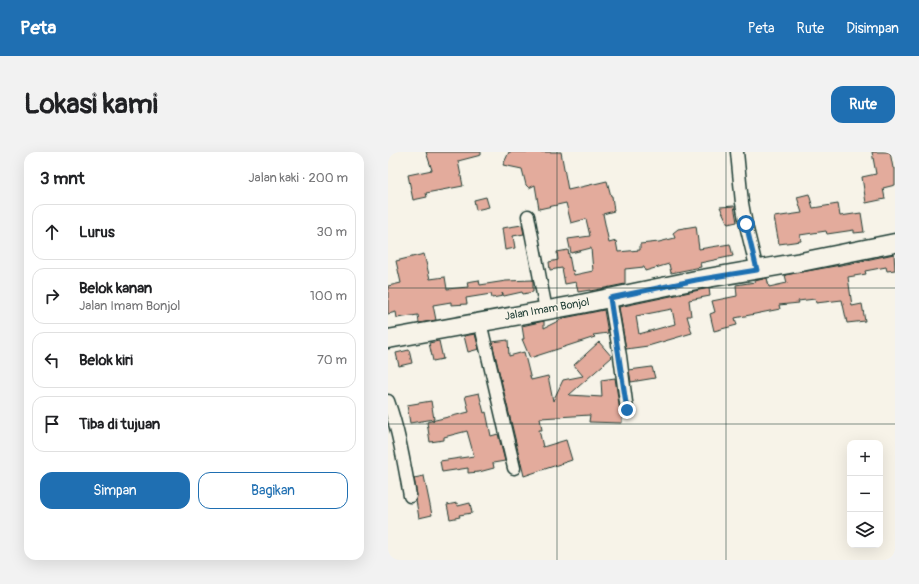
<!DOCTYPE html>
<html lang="id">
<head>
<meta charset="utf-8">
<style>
	body { margin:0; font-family:Pangolin,sans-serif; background:#f2f2f2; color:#202124 }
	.controls { position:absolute; right:12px; bottom:12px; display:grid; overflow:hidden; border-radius:8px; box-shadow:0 4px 16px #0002 }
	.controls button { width:36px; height:36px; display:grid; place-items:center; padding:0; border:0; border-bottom:1px solid #e0e0e0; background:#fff; color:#202124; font:20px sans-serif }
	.stop { position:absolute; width:12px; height:12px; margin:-9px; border:3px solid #1f6fb2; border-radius:50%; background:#fff }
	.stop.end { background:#1f6fb2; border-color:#fff; box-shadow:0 1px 4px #0008 }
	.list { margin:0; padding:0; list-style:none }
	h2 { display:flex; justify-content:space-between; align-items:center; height:52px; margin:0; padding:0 16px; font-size:17px }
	h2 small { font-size:13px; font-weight:400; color:#757577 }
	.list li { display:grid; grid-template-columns:26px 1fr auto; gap:12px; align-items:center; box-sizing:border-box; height:56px; margin:0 8px 8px; padding:0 8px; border:1px solid #e0e0e0; border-radius:12px }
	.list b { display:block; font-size:15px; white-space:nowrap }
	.list p { margin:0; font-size:13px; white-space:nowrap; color:#757577 }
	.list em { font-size:13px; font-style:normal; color:#757577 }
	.actions { display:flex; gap:8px; padding:12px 16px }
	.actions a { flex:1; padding:9px 0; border:1px solid #1f6fb2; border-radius:12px; text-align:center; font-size:14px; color:#1f6fb2 }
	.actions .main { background:#1f6fb2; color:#fff }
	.icon { flex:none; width:22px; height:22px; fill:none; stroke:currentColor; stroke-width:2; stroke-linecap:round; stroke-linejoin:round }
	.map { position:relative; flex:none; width:507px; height:408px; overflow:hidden; border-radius:12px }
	header { display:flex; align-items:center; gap:24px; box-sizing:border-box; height:56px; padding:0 20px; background:#1f6fb2; color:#fff }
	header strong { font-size:19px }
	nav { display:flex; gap:22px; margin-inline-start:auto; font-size:14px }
	.intro { display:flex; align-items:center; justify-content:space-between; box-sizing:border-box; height:96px; padding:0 24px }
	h1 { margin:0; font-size:28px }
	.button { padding:10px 18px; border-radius:12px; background:#1f6fb2; color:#fff; font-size:14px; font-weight:700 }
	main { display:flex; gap:24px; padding:0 24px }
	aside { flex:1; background:#fff; border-radius:12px; box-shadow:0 4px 16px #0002 }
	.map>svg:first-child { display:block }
</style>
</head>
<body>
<header>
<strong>Peta</strong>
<nav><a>Peta</a><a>Rute</a><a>Disimpan</a></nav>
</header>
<div class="intro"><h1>Lokasi kami</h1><a class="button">Rute</a></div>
<main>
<aside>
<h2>3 mnt<small>Jalan kaki · 200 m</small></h2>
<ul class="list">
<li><svg class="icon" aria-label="ahead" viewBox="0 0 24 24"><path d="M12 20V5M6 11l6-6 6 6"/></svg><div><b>Lurus</b></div><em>30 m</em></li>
<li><svg class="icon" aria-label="right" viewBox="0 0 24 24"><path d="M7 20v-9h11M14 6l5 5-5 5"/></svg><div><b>Belok kanan</b><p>Jalan Imam Bonjol</p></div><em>100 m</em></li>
<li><svg class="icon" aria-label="left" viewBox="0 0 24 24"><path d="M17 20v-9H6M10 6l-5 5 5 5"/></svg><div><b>Belok kiri</b></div><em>70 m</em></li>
<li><svg class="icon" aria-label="arrive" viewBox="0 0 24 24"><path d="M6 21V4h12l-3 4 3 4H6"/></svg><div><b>Tiba di tujuan</b></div></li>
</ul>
<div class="actions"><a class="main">Simpan</a><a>Bagikan</a></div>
</aside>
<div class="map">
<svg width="507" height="408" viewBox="0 0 507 408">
	<rect width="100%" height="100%" fill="#f7f3e8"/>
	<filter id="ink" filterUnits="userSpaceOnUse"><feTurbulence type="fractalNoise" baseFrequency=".025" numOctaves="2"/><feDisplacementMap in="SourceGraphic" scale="8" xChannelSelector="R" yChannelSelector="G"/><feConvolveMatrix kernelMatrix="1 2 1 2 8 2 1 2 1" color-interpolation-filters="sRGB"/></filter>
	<g filter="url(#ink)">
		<path fill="#e3ab9c" stroke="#1f3d34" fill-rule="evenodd" d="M 38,0 L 93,0 L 93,3 L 70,9 L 75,34 L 38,41 L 39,45 L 25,48 L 20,23 L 44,18 Z
			M 121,0 L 173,0 L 180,38 L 219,29 L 223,44 L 224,44 L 226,59 L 215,62 L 221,91 L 228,89 L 230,100 L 252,98 L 252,92 L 271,90 L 287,86 L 285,81 L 290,77 L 308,74 L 311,97 L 342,92 L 345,104 L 312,111 L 313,115 L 283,121 L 281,112 L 257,119 L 256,115 L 237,117 L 237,132 L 202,139 L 202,138 L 190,140 L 188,130 L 177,132 L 174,116 L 162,118 L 161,110 L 170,108 L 169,100 L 180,98 L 184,119 L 185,118 L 186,123 L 205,119 L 203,96 L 183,101 L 180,87 L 202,84 L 198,67 L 183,71 L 178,51 L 151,57 L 147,33 L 141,36 L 138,33 L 134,17 L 115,13 Z
			M 484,0 L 502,0 L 505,16 L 507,16 L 507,33 L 495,36 L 497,47 L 478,51 L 474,25 L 488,22 Z
			M 421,42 L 425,56 L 450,52 L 452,64 L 473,61 L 476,80 L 466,81 L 466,78 L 439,82 L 438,79 L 412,83 L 413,89 L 391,92 L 386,65 L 414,61 L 409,45 Z
			M 98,45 L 101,55 L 88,58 L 86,48 Z
			M 346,54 L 349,70 L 340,72 L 332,55 Z
			M 134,73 L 136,82 L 125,84 L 127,96 L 117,98 L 114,76 Z
			M 36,102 L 42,127 L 57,125 L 59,137 L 80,135 L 79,130 L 91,128 L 92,133 L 118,129 L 145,128 L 145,140 L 135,142 L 134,140 L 116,144 L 114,141 L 115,144 L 104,146 L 103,142 L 78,146 L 79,152 L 63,153 L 63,150 L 45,153 L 48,168 L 31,171 L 30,163 L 9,166 L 8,160 L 0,162 L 0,134 L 13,131 L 8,109 Z
			M 506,102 L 507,118 L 499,119 L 498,115 L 477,119 L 478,122 L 460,125 L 464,154 L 474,152 L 477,169 L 459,171 L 454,148 L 428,151 L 427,147 L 410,149 L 411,151 L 391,153 L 392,157 L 347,166 L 349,173 L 326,179 L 322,162 L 327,160 L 324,149 L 349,144 L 348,133 L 367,130 L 367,129 L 379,126 L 381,135 L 399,131 L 397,123 L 464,111 Z
			M 321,136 L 322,144 L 301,148 L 303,164 L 299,164 L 304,181 L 260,194 L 238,197 L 231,155 ZM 284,157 L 287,172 L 251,182 L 248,164 Z
			M 216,158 L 220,181 L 205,183 L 207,185 L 142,206 L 134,187 L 136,187 L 134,174 L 156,169 L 156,176 L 176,166 Z
			M 87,182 L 91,197 L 80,200 L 76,184 Z
			M 120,188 L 121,204 L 136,200 L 143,228 L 160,224 L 165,249 L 175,228 L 195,224 L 186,213 L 211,190 L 224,205 L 181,243 L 214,245 L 213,228 L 227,226 L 232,259 L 234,263 L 234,271 L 201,270 L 202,263 L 152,266 L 154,278 L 151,278 L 155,295 L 178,288 L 184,308 L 136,324 L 104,190 Z
			M 51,189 L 55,207 L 45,209 L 41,191 Z
			M 21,198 L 24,211 L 11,214 L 8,201 Z
			M 264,215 L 267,226 L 243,230 L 241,218 Z
			M 91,241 L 96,261 L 98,260 L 103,284 L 110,282 L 117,309 L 105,311 L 106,316 L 91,320 L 80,321 L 80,316 L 54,320 L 52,309 L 86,304 L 79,279 L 56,285 L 56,288 L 42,290 L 39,270 L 81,260 L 77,244 Z
			M 43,249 L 46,267 L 22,271 L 19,253 Z
			M 36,324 L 44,363 L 31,366 L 28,348 L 29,343 L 26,326 Z
			M 69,351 L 70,354 L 82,351 L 84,361 L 71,363 L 72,365 L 62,367 L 59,353 Z"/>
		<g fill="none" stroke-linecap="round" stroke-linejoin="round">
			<defs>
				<path id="minor" d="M 349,0 L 354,51 L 358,73 L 369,118
					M 140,64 L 158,158
					M 222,146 L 232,204 L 239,258
					M 92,170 L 126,316
					M 0,249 C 11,280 16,311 22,344"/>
				<path id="secondary" d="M 0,187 L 188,153 L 308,128 L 413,110 L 507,91"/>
			</defs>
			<use href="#minor" stroke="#1f3d34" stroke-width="15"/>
			<use href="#secondary" stroke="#1f3d34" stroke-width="21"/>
			<use href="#minor" stroke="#f7f3e8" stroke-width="12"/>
			<use href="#secondary" stroke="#f7f3e8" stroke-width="18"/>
		</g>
	</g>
	<g fill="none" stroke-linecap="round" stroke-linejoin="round" filter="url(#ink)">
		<path stroke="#1f6fb2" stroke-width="5" d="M 239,258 L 222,146 L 308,128 L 369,118 L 358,72"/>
	</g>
	<path fill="none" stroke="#1f3d34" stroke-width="1" stroke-opacity="0.55" d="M 169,0 L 169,408M 338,0 L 338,408M 0,136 L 507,136M 0,272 L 507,272"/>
	<g text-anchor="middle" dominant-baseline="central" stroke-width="3" stroke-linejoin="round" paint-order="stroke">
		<g font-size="11" fill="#1f3d34" stroke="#f7f3e8">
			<text transform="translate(159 157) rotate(-10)">Jalan Imam Bonjol</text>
		</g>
	</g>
</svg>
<div class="controls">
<button>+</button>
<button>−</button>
<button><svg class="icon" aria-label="layers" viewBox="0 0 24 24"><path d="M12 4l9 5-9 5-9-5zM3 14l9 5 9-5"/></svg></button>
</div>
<div class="stop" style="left:358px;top:72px"></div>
<div class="stop end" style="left:239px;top:258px"></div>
</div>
</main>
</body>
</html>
